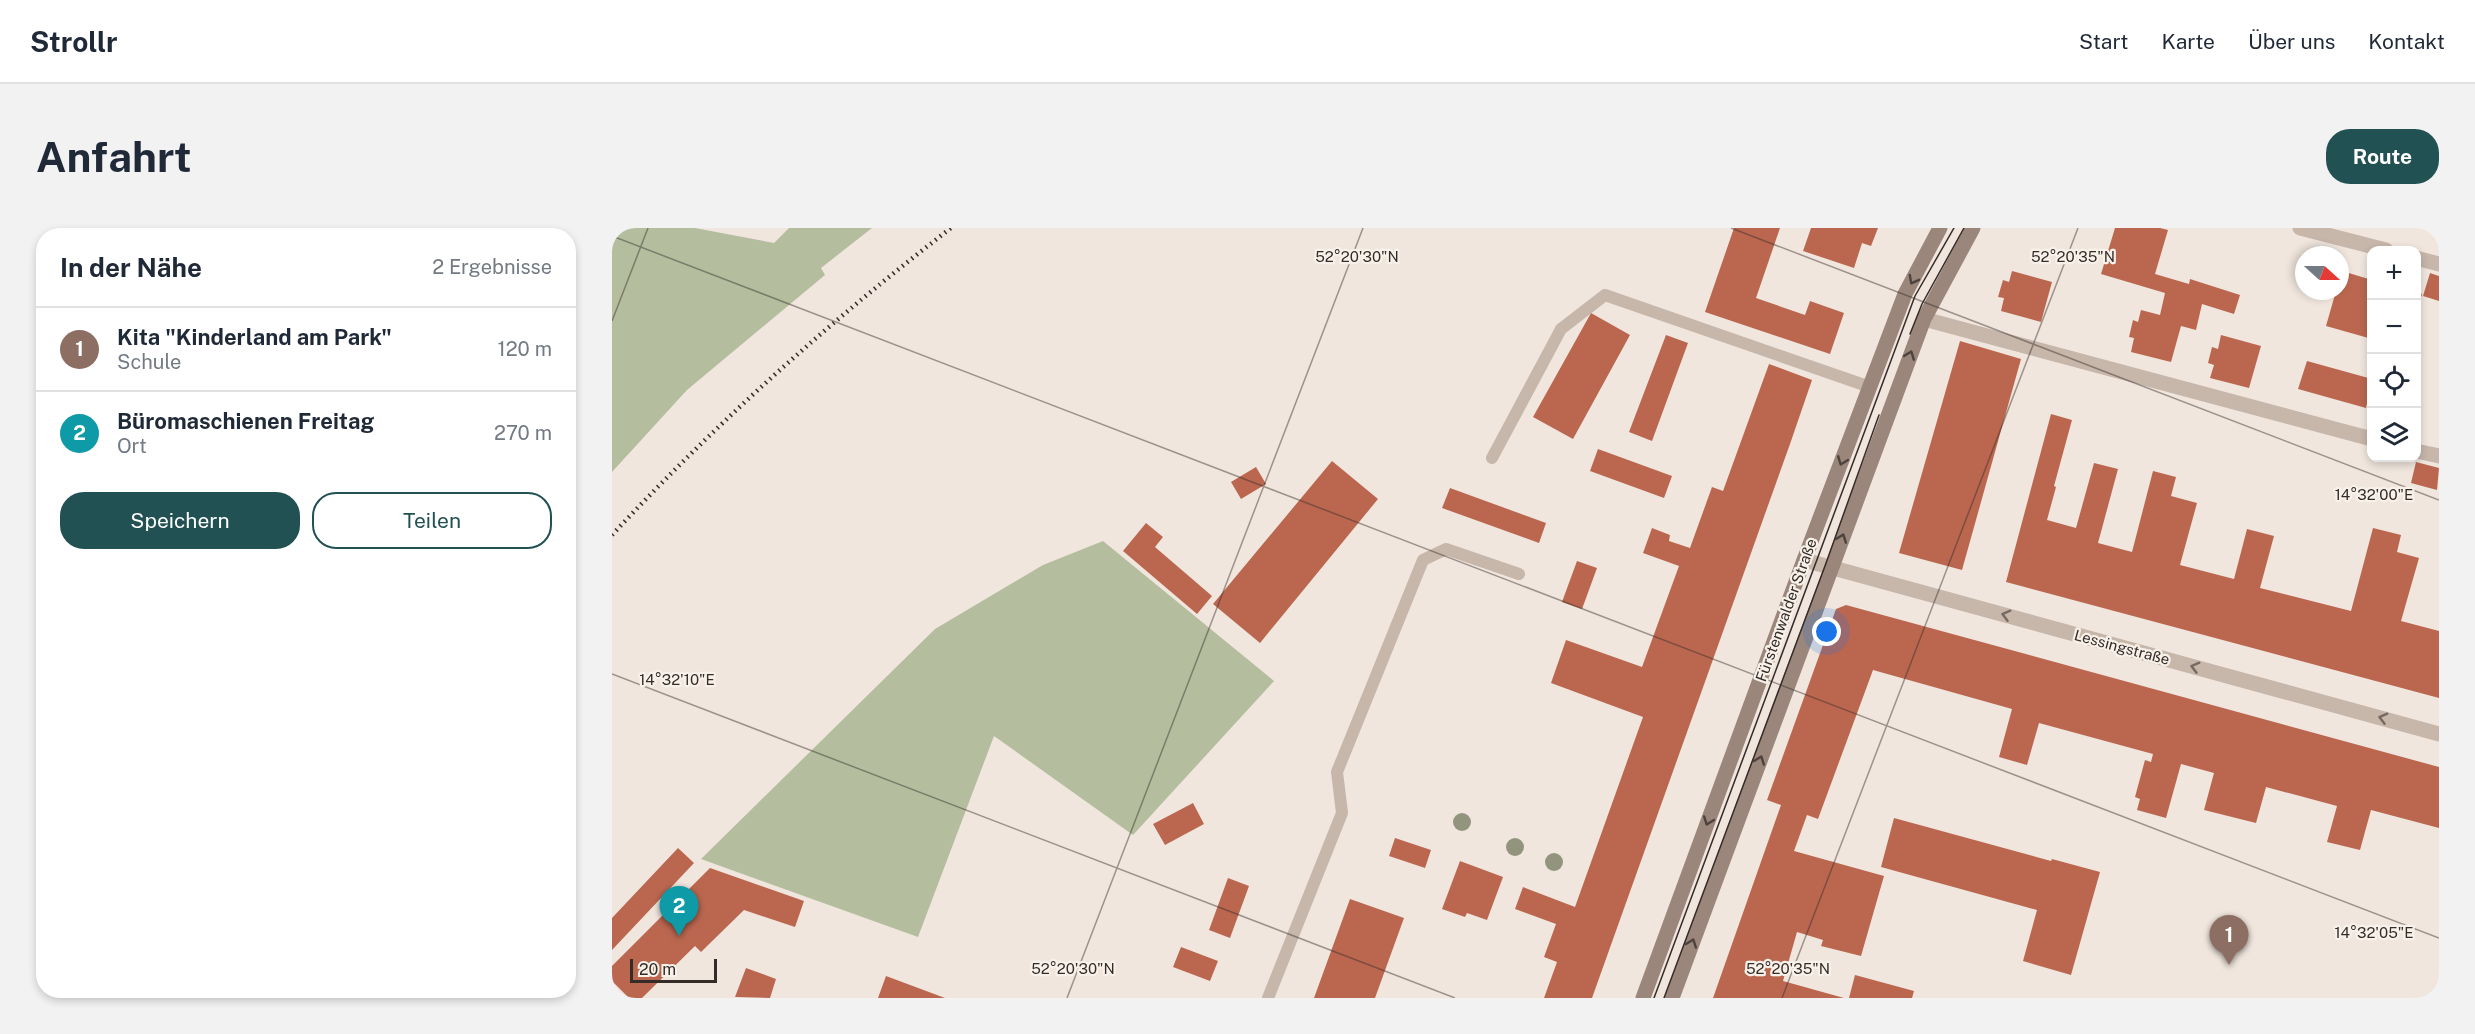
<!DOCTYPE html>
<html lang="de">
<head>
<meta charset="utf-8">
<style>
	body { margin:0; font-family:"Public Sans",sans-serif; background:#f2f2f3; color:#1f2937 }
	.controls { position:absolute; right:18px; top:18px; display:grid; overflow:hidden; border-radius:12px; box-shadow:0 3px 9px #0003 }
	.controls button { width:54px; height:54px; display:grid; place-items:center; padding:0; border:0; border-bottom:2px solid #e0e1e3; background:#fff; color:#1f2937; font:30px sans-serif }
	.compass { position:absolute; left:1683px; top:18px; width:54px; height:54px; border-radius:50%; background:#fff; box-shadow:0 3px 9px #0003; rotate:111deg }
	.scale { position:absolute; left:18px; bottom:15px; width:87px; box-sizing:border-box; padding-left:6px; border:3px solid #352c29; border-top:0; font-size:16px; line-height:21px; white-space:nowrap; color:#352c29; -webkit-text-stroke:4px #f8f1e9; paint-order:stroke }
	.you { position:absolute; left:1215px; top:404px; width:21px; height:21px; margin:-15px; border:4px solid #fff; border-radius:50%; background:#1a73e8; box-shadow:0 0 0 9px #1a73e833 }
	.badge { display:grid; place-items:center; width:39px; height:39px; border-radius:50%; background:#225153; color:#fff; font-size:20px; font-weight:700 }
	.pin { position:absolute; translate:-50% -50px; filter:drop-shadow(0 2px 3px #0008) }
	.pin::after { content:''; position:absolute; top:32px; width:21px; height:18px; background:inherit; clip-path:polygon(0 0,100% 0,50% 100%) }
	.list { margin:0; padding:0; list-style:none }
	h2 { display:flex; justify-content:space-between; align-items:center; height:78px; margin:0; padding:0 24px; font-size:26px }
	h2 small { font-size:20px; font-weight:400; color:#747a83 }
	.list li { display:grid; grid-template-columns:39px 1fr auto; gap:18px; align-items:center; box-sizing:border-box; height:84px; padding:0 24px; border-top:2px solid #e0e1e3 }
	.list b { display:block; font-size:22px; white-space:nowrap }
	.list p { margin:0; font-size:20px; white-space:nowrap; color:#747a83 }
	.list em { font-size:20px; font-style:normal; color:#747a83 }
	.actions { display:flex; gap:12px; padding:18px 24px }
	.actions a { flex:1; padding:14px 0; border:2px solid #225153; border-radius:24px; text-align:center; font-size:21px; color:#225153 }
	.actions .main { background:#225153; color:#fff }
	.icon { flex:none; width:33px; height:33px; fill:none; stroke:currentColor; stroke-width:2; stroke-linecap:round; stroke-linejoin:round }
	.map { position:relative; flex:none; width:1827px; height:770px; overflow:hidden; border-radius:24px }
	header { display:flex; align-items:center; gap:36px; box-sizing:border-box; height:84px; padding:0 30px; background:#fff; border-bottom:2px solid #e0e1e3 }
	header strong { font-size:28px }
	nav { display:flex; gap:33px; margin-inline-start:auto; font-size:21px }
	.intro { display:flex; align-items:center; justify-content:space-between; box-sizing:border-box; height:144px; padding:0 36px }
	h1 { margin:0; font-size:42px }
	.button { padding:15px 27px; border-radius:24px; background:#225153; color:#fff; font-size:21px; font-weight:700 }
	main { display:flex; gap:36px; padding:0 36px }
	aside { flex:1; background:#fff; border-radius:24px; box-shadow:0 3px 9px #0003 }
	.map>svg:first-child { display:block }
</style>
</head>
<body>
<header>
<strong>Strollr</strong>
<nav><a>Start</a><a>Karte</a><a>Über uns</a><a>Kontakt</a></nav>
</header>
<div class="intro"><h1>Anfahrt</h1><a class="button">Route</a></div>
<main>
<aside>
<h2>In der Nähe<small>2 Ergebnisse</small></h2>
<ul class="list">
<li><span class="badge" style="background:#8d6e63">1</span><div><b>Kita &quot;Kinderland am Park&quot;</b><p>Schule</p></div><em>120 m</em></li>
<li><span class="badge" style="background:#0f9aa8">2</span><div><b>Büromaschienen Freitag</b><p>Ort</p></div><em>270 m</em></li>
</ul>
<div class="actions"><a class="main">Speichern</a><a>Teilen</a></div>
</aside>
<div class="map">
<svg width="1827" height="770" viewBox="0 0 1827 770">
	<rect width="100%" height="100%" fill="#f0e6dd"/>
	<path fill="#b4be9e" d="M 0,0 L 83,0 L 162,15 L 177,0 L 260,0 L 209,40 L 213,47 L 75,162 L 0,244 Z
		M 491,313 L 662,453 L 521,607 L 382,508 L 306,709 L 89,631 L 323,401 L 431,337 Z"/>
	<path fill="#bb6750" d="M 1122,0 L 1168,0 L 1144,70 L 1193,87 L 1198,73 L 1232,85 L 1218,126 L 1093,84 Z
		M 1199,0 L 1266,0 L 1259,18 L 1250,15 L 1242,40 L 1191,23 Z
		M 1503,0 L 1548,0 L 1556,2 L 1543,46 L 1577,56 L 1578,51 L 1628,67 L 1622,86 L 1590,76 L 1584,102 L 1569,98 L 1559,134 L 1519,124 L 1522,110 L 1517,109 L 1521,92 L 1526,94 L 1529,82 L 1548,87 L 1553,65 L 1489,46 Z
		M 1400,43 L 1440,54 L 1429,94 L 1389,83 L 1392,70 L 1386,69 L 1391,52 L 1397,54 Z
		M 1730,43 L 1760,52 L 1760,111 L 1714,98 L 1724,63 L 1728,63 Z
		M 1818,45 L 1827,48 L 1827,73 L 1811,68 Z
		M 1804,64 L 1810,66 L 1805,83 L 1804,83 Z
		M 979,85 L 1018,107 L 961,211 L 921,189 Z
		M 1054,107 L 1076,115 L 1040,213 L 1017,204 Z
		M 1609,107 L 1649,118 L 1637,160 L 1598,150 L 1602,137 L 1596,135 L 1600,119 L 1606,121 Z
		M 1348,113 L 1409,131 L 1350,342 L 1287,325 Z
		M 1695,133 L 1760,151 L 1754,180 L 1686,161 Z
		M 1157,136 L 1200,152 L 1178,216 L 980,770 L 932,770 L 945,734 L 932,729 L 944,696 L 903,681 L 911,659 L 963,679 L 1031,489 L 939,455 L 954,412 L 1030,439 L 1067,338 L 1031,325 L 1040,300 L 1058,307 L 1057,313 L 1078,320 L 1100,259 L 1111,263 Z
		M 1439,186 L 1460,192 L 1442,258 L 1444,259 L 1435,292 L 1464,300 L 1482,235 L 1506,241 L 1486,315 L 1520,324 L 1541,243 L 1564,249 L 1559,268 L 1585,275 L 1568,337 L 1622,351 L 1635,301 L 1662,308 L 1648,360 L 1739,383 L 1761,300 L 1789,307 L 1785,324 L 1807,330 L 1789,393 L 1827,403 L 1827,470 L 1394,354 Z
		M 986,221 L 1060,248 L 1052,270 L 978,243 Z
		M 720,233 L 766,271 L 648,415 L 601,376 Z
		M 1804,234 L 1827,240 L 1825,262 L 1799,255 Z
		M 644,239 L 654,256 L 629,271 L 619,254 Z
		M 838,260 L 934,295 L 927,315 L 830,280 Z
		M 534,295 L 551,309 L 543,319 L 600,368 L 585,386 L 511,323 Z
		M 965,333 L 985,340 L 970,381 L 950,374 Z
		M 1234,377 L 1827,539 L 1827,600 L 1759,582 L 1748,622 L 1715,614 L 1725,578 L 1654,559 L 1644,595 L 1592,582 L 1602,545 L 1569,536 L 1554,590 L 1525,582 L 1528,571 L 1523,569 L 1533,532 L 1539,534 L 1541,526 L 1427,495 L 1415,537 L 1387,529 L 1400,481 L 1261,442 L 1206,591 L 1195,587 L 1182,623 L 1272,648 L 1249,728 L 1209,718 L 1211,712 L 1185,704 L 1171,753 L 1232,770 L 1101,770 L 1169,577 L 1155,572 L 1224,381 Z
		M 581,575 L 592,596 L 553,617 L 541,596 Z
		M 1282,590 L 1439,633 L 1440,631 L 1488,644 L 1459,747 L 1411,733 L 1425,682 L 1269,639 Z
		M 783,610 L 819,622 L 813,640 L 777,628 Z
		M 66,620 L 82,635 L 0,722 L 0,690 Z
		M 848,633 L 891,649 L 875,692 L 855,685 L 853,689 L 830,681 Z
		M 98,640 L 192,673 L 183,699 L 132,682 L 89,724 L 83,718 L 30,770 L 17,770 L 0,753 L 0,738 Z
		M 616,650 L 637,658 L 618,710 L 597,702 Z
		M 738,671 L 792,690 L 763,770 L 702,770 Z
		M 569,719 L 606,733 L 598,753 L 561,739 Z
		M 134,740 L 164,751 L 158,770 L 123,769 Z
		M 1243,747 L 1302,763 L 1300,770 L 1237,770 Z
		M 274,748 L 333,770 L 266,770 Z"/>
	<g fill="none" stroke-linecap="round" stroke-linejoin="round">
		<path stroke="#c7b6aa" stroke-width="12" d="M 880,230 L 949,101 L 993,67 L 1258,159
			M 656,770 L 730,585 L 725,544 L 811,332 L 834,321 L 907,346"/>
		<path stroke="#c7b6aa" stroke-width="15" d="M 1688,0 L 1774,22
			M 1804,30 L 1827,36
			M 1312,91 L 1760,211
			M 1804,223 L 1827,228
			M 1192,332 L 1827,506"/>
		<path stroke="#9a867b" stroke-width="15" d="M 1031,770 L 1192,332 L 1293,66 L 1328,0
			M 1060,770 L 1312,91 L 1361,0"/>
		<path stroke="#352c29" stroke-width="1.5" d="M 1298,106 L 1310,76 L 1352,0
			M 1042,770 L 1303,68 L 1342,0
			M 1052,770 L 1213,338 L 1267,187"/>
		<path stroke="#352c29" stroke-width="4.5" stroke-dasharray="1.5 4.5" stroke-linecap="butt" d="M 0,307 C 104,195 218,93 339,0"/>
	</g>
	<g fill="#92947d">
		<circle cx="850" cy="594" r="9"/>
		<circle cx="903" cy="619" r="9"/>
		<circle cx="942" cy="634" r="9"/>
	</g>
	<defs><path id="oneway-chevron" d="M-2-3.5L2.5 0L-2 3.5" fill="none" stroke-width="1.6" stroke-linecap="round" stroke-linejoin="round" transform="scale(1.5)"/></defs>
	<g stroke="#4e423e">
		<use href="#oneway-chevron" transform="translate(1301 52) rotate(118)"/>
		<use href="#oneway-chevron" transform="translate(1298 127) rotate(-69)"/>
		<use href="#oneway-chevron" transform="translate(1230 233) rotate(111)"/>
		<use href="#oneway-chevron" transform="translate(1230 310) rotate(-70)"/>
		<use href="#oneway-chevron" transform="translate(1148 532) rotate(-70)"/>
		<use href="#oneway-chevron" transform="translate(1096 593) rotate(110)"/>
		<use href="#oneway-chevron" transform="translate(1080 715) rotate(-70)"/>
	</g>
	<g stroke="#776a63">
		<use href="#oneway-chevron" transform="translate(1394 387) rotate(-165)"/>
		<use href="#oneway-chevron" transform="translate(1583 439) rotate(-165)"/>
		<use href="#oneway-chevron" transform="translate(1771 490) rotate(-165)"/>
	</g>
	<path fill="none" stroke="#352c29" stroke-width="1.5" stroke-opacity="0.45" d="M 1119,0 L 1827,272M 0,8 L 1827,710M 0,93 L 36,0M 0,446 L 843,770M 455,770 L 751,0M 1170,770 L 1466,0"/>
	<g text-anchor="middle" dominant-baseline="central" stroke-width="4.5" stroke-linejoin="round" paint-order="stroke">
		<g font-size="15" fill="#352c29" stroke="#f8f1e9">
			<text transform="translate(1174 382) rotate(-70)">Fürstenwalder Straße</text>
			<text transform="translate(1510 419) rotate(15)">Lessingstraße</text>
		</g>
	</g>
	<g font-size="15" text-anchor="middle" fill="#352c29" stroke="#f8f1e9" stroke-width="4.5" stroke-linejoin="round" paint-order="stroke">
		<text x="745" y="34">52°20'30"N</text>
		<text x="1461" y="34">52°20'35"N</text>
		<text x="1762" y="272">14°32'00"E</text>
		<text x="65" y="457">14°32'10"E</text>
		<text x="1762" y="710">14°32'05"E</text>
		<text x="461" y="746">52°20'30"N</text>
		<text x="1176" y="746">52°20'35"N</text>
	</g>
</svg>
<div class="controls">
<button>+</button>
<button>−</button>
<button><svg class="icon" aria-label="locate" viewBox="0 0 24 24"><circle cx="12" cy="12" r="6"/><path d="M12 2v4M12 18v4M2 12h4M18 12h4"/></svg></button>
<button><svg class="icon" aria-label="layers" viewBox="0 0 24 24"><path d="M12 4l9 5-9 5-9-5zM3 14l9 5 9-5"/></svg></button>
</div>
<svg class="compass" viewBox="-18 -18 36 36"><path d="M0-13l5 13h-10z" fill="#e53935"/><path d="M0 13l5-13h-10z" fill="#747a83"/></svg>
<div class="scale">20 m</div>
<div class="you"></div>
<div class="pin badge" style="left:1617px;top:737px;background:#8d6e63">1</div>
<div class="pin badge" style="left:67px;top:708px;background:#0f9aa8">2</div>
</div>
</main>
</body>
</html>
